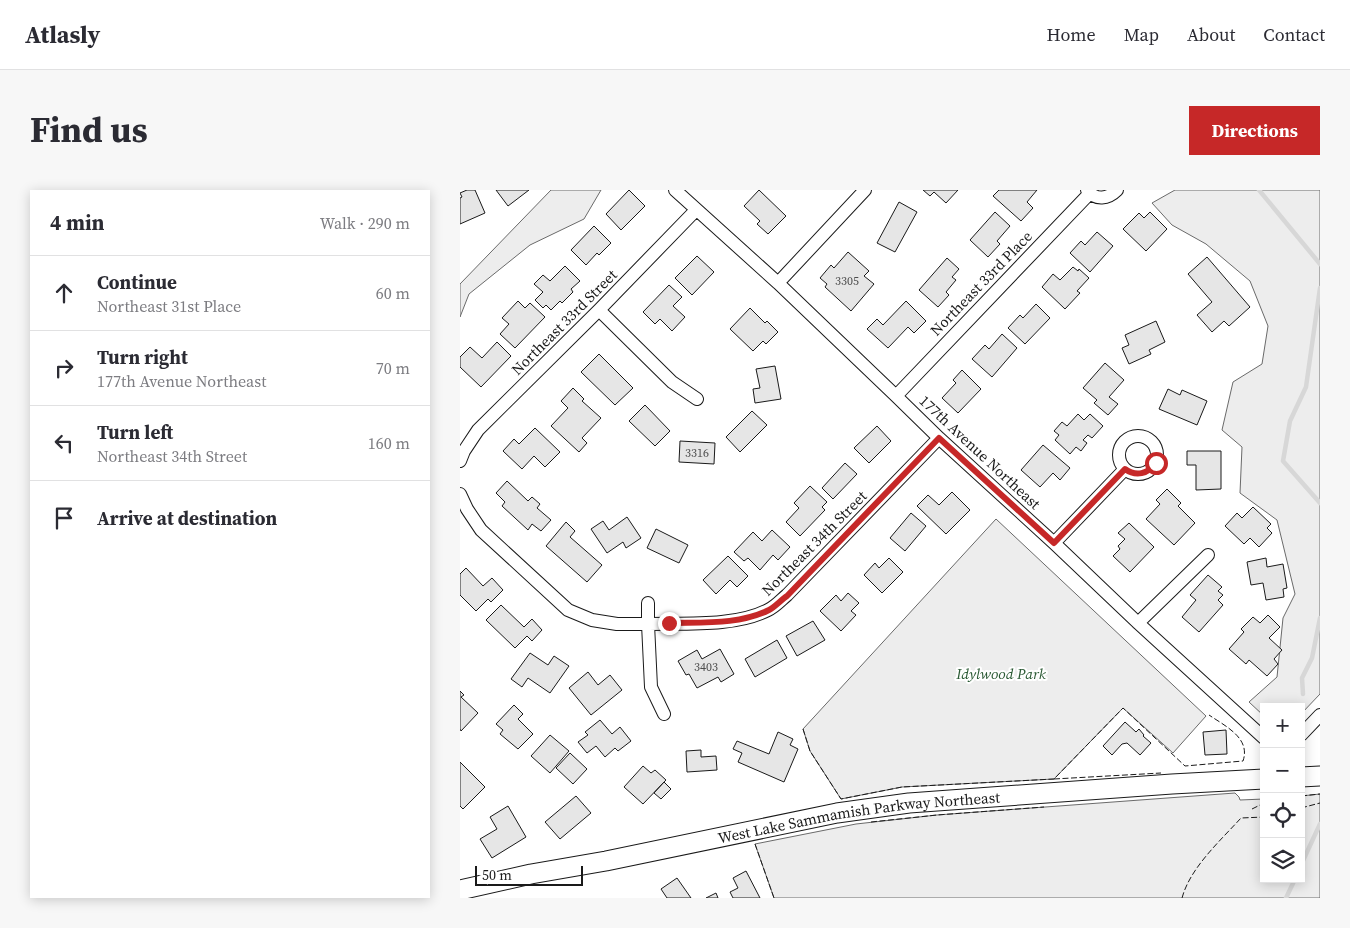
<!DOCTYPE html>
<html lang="en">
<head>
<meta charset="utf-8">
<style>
	body { margin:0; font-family:"Source Serif 4",serif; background:#f7f7f7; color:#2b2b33 }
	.controls { position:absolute; right:15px; bottom:15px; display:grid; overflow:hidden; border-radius:0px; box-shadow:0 2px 12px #0003 }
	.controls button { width:45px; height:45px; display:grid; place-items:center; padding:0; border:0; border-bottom:1px solid #e1e1e2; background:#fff; color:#2b2b33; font:25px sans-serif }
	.scale { position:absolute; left:15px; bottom:12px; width:108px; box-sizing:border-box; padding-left:5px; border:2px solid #1a1a1a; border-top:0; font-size:14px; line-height:18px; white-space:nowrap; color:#1a1a1a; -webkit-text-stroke:4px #fff; paint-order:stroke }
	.stop { position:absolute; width:15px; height:15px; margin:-11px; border:4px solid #c62828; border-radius:50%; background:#fff }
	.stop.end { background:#c62828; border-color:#fff; box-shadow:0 1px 5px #0008 }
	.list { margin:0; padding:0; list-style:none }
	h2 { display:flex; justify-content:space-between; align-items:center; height:65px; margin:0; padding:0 20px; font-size:21px }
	h2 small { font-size:16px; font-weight:400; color:#7c7c81 }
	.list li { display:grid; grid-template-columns:32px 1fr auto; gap:15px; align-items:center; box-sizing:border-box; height:75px; padding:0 20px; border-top:1px solid #e1e1e2 }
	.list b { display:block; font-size:19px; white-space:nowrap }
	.list p { margin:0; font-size:16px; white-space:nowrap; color:#7c7c81 }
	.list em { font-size:16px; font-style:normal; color:#7c7c81 }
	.icon { flex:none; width:28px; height:28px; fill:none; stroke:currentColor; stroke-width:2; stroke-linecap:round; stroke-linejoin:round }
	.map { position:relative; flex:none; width:860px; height:708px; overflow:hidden; border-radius:0px }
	header { display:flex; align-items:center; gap:30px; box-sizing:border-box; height:70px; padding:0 25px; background:#fff; border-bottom:1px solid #e1e1e2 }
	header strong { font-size:24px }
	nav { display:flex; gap:28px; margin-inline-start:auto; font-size:18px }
	.intro { display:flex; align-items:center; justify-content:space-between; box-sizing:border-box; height:120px; padding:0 30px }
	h1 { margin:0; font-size:35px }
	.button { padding:12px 22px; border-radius:0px; background:#c62828; color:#fff; font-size:18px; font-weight:700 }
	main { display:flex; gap:30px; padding:0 30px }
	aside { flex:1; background:#fff; border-radius:0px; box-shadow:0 2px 12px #0003 }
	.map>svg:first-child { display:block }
</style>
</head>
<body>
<header>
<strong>Atlasly</strong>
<nav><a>Home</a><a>Map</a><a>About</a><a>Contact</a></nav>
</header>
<div class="intro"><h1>Find us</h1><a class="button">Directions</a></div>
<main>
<aside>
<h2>4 min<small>Walk · 290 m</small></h2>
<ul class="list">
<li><svg class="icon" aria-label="ahead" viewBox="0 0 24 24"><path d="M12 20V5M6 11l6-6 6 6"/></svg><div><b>Continue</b><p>Northeast 31st Place</p></div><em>60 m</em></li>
<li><svg class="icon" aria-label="right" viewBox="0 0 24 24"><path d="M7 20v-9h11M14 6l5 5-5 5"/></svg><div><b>Turn right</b><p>177th Avenue Northeast</p></div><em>70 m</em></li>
<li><svg class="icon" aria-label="left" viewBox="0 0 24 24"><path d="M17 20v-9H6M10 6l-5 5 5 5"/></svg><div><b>Turn left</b><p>Northeast 34th Street</p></div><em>160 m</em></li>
<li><svg class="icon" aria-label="arrive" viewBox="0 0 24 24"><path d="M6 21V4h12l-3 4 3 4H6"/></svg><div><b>Arrive at destination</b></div></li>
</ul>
</aside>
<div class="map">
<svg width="860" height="708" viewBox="0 0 860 708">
	<rect width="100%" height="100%" fill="#fff"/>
	<path fill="#ededed" stroke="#6a6a6a" d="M 91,0 L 141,0 L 124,29 L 70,55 L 9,104 L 0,127 L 0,94 Z
		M 715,0 L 860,0 L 860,504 L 841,524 L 841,517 L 804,517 L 804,526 L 789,512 L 817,487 L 823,428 L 835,404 L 817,330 L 780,303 L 782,257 L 762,240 L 773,192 L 802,174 L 808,136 L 790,91 L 746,54 L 712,35 L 692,13 Z
		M 536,329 L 746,526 L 713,563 L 663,518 L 594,589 L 442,597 L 381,609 L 350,561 L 343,539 Z
		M 775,603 L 779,607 L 780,610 L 804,609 L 804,689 L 841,689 L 841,606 L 860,604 L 860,708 L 314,708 L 295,654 L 396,634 L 477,625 Z"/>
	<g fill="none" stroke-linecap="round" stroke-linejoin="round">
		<path stroke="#d7d7d7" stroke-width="4.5" d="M 799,0 L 860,74
			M 860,98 L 846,197 L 830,231 L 823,271 L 860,313
			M 843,504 L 842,488 L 852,468 L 860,428
			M 841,675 L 860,634
			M 826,708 L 835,689"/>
	</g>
	<path fill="#e6e6e6" stroke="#1a1a1a" d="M 7,0 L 15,0 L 25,23 L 0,34 L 0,8 L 2,7 L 0,3 Z
		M 36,0 L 69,0 L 48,16 Z
		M 169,0 L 185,16 L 161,40 L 146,24 Z
		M 299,0 L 326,26 L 308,44 L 297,34 L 300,31 L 284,16 Z
		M 463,0 L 498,0 L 486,13 L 474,2 L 470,6 Z
		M 539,0 L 577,0 L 567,12 L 573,18 L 561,31 L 533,6 Z
		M 439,12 L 457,22 L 435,62 L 417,53 Z
		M 535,22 L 550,36 L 537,51 L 540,54 L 528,67 L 510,50 Z
		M 690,22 L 707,39 L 686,61 L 663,39 L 679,23 L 684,28 Z
		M 134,36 L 151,53 L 139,65 L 137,63 L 126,75 L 111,60 Z
		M 637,42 L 653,56 L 630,82 L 610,63 L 621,51 L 625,55 Z
		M 388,62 L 409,81 L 404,86 L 414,94 L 391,121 L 365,97 L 367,94 L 360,88 L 371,75 L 374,78 Z
		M 237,66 L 254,82 L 232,105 L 215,88 Z
		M 747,67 L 790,117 L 769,136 L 764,131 L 752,142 L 737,125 L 752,112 L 728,84 Z
		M 487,68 L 499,79 L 492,87 L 496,90 L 486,102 L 489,105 L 478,117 L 459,100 Z
		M 105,76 L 120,91 L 111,99 L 113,102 L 102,113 L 100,111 L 91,120 L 86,115 L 83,118 L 75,110 L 83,102 L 74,94 L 83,85 L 90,91 Z
		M 613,77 L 618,81 L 619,79 L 629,88 L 617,101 L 620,103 L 605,119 L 582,97 L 593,84 L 600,90 Z
		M 209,95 L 222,107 L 213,116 L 225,127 L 212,141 L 200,129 L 195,134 L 183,122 Z
		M 58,111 L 65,118 L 70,113 L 85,127 L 55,158 L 40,144 L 49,134 L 42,128 Z
		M 446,111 L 466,131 L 454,143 L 448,137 L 428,158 L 407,139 L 417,129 L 423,135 Z
		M 576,114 L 590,128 L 565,154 L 548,138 L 560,125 L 563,128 Z
		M 290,118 L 305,133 L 307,131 L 318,142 L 306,154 L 303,151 L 293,161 L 270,139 Z
		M 696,131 L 705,152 L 689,160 L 691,164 L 669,174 L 662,158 L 669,155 L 665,145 Z
		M 542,144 L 557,158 L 532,187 L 512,169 L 525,155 L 529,159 Z
		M 37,152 L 51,166 L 21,197 L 0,177 L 0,167 L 10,157 L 22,168 Z
		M 139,164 L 173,198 L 155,215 L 121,182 Z
		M 645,173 L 664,190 L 649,207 L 658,214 L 648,225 L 634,213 L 637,210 L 623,198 Z
		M 315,176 L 321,209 L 295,213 L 293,199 L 300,198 L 296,179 Z
		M 502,180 L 521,199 L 498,223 L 482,208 L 496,193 L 493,190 Z
		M 113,198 L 124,209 L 122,211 L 141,228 L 122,248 L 127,253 L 119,262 L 91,236 L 108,218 L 101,211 Z
		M 708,199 L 720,205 L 722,200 L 747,211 L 737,235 L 699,219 Z
		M 185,215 L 210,241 L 195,256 L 169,231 Z
		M 292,221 L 307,235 L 280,262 L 266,247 Z
		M 618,224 L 624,230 L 630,224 L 643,236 L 632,248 L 628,245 L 623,250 L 627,253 L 621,261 L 616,257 L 610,264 L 595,250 L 599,245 L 594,241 L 602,232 L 607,236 Z
		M 417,236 L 431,251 L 409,273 L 394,258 Z
		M 75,238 L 100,262 L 85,277 L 74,266 L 62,279 L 43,261 L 54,249 L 59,254 Z
		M 220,251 L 255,253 L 254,274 L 219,272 Z
		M 583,255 L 610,278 L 600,290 L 593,283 L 580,297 L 561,280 Z
		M 727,261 L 761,261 L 761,299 L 736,300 L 736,275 L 727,275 Z
		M 385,273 L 397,284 L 373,309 L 362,298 Z
		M 47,291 L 68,311 L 72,307 L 80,314 L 77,318 L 91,330 L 81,341 L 72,334 L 68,340 L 42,316 L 45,312 L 36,303 Z
		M 350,296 L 367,312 L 362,317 L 365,320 L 340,346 L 326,332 L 339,318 L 334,313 Z
		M 707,299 L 721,313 L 718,316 L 735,333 L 714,355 L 686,329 L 700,314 L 696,310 Z
		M 492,302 L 510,320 L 486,344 L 457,316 L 468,305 L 479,315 Z
		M 793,317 L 811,334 L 807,338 L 812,343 L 799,357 L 790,348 L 784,354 L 765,336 L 777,323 L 782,328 Z
		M 451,323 L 466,336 L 445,361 L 430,348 Z
		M 167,327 L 181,348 L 166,358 L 163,352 L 147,363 L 131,339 L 143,331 L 149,340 Z
		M 106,332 L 115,341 L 110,347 L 142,375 L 127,392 L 86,356 Z
		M 669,333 L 694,357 L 670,382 L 653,366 L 660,359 L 658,356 L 665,349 L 658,343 Z
		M 196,339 L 228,355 L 219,373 L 187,358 Z
		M 312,340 L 330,357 L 318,370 L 313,365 L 300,380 L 288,368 L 284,371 L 274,362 L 293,342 L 302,351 Z
		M 268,366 L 288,386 L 277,397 L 270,390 L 256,404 L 243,390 Z
		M 429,368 L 443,382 L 422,403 L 404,385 L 415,373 L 419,378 Z
		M 806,368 L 807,377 L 823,374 L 827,398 L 823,399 L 824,407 L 806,410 L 803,393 L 791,395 L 787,372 Z
		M 6,378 L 23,396 L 32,388 L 43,400 L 31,412 L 28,409 L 16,421 L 0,405 L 0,384 Z
		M 748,385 L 762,397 L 758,401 L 763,405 L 758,410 L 763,415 L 739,442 L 722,427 L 736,410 L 730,405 Z
		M 388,403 L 399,413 L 391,421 L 396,425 L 381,441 L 360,421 L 376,405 L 381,411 Z
		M 41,415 L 64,437 L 72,429 L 82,440 L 72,451 L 67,446 L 55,458 L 26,430 Z
		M 808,425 L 820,437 L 809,448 L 822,460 L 814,469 L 818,474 L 807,486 L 789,470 L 786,474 L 769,459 L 784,442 L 781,439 L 793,427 L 800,433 Z
		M 353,431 L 365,450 L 337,466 L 326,446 Z
		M 317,450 L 327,468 L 295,487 L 285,469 Z
		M 260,459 L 274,484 L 261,492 L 258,487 L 237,498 L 229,484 L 226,485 L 218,471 L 237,460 L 242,469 Z
		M 70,463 L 88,475 L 94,466 L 109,476 L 90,503 L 68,488 L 62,497 L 51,489 Z
		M 128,482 L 138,495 L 150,485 L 162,500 L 131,525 L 109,498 Z
		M 0,501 L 4,505 L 1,507 L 18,523 L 1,541 L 0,539 Z
		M 54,515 L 63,524 L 58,529 L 73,544 L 58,559 L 40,544 L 43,540 L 36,534 Z
		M 140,530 L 152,544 L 160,537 L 171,551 L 158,561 L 155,558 L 145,567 L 136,556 L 127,563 L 118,552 L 128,545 L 125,542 Z
		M 665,532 L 676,542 L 679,539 L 684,545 L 683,546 L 691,553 L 680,565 L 667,553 L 662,554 L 652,565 L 643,556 Z
		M 766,540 L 767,564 L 745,565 L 743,542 Z
		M 318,542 L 333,549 L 330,555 L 338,559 L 324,592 L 278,572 L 282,563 L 273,559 L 277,551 L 309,564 Z
		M 90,545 L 109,561 L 90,583 L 71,566 Z
		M 241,560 L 241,567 L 256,566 L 257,580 L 227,582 L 226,561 Z
		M 110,563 L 127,579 L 113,594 L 96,578 Z
		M 0,572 L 25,597 L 3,619 L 0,616 Z
		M 183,576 L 191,583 L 195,580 L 206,590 L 183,614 L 164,597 Z
		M 204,592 L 211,599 L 201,609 L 194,603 Z
		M 116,606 L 131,623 L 100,649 L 85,632 Z
		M 48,616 L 66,647 L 32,668 L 20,649 L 37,639 L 30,627 Z
		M 286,681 L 300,708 L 273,708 L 270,702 L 278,698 L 273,688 Z
		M 217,688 L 231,708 L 207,708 L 201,699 Z
		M 256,703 L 258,708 L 246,708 Z"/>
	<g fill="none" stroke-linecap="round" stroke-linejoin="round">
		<defs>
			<path id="street" d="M 215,0 L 318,93 L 436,206 L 479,248 L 594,353 L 678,433 L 804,548
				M 627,0 C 636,11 648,9 657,0
				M 318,93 L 405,0
				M 139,120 L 212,192 L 237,209
				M 436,206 L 630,3
				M659 265a19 19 0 1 1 38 0a19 19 0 1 1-38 0Z
				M 0,271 L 4,261 L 18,240 L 139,120 L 236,20
				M 0,304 L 7,319 L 21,340 L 108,420 L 132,430 L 157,434 L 188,434 L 191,497 L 204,524
				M 594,353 L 665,279
				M 188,413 L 188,434 C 225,433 275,437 308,420 C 315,417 321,410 327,405 L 479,248
				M 678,433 L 748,365
				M 841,545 L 860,525"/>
			<g id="secondary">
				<path d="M 841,587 L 860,586"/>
				<path id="s1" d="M 0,700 L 71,684 L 146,671 L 377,623 L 449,613 L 712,594 L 804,589"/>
			</g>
		</defs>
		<use href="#street" stroke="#1a1a1a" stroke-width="14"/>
		<use href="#secondary" stroke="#1a1a1a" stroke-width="21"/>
		<use href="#street" stroke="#fff" stroke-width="12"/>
		<use href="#secondary" stroke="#fff" stroke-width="19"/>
		<path stroke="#1a1a1a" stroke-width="1" stroke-dasharray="6 2.5" stroke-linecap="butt" d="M 343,539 L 350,561 L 381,609 L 442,597 L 594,589 L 663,518 L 725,576 L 783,571 C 791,548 765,536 749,525
			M 594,589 L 701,583
			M 841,606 L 860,604
			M 841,618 L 860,613
			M 792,619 L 804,613
			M 411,632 L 477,625 L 584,617
			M 295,654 L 314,708
			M 722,708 C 730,678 760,651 781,628 L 804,627"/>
	</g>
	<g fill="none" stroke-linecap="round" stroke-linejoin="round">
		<path stroke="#c62828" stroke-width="6" d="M 209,433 C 242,432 279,435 309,420 C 315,417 321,410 327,406 L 479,248 L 594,353 L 665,279 C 676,287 688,284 696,273"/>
	</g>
	<g text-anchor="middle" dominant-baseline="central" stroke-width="4" stroke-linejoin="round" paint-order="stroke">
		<g font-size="12" fill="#4d4d4d">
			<text x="387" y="91">3305</text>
			<text x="237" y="263">3316</text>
			<text x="246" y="477">3403</text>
		</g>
		<g font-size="15" fill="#1a1a1a" stroke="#fff">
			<text transform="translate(521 93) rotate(-46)">Northeast 33rd Place</text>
			<text transform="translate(104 132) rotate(-45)">Northeast 33rd Street</text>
			<text transform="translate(520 262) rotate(43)">177th Avenue Northeast</text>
			<text transform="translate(354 353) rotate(-45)">Northeast 34th Street</text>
			<text stroke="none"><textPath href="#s1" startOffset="406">West Lake Sammamish Parkway Northeast</textPath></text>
		</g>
		<g font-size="15" font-style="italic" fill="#2b5a34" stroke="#fff">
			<text x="541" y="483">Idylwood Park</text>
		</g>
	</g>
</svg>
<div class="controls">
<button>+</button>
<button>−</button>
<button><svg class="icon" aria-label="locate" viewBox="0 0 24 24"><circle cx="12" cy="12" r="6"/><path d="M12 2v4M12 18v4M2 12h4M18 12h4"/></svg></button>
<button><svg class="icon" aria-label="layers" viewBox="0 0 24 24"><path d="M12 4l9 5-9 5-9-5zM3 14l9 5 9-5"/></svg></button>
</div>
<div class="scale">50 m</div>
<div class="stop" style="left:696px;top:273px"></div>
<div class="stop end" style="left:209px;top:433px"></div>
</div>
</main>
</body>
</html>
